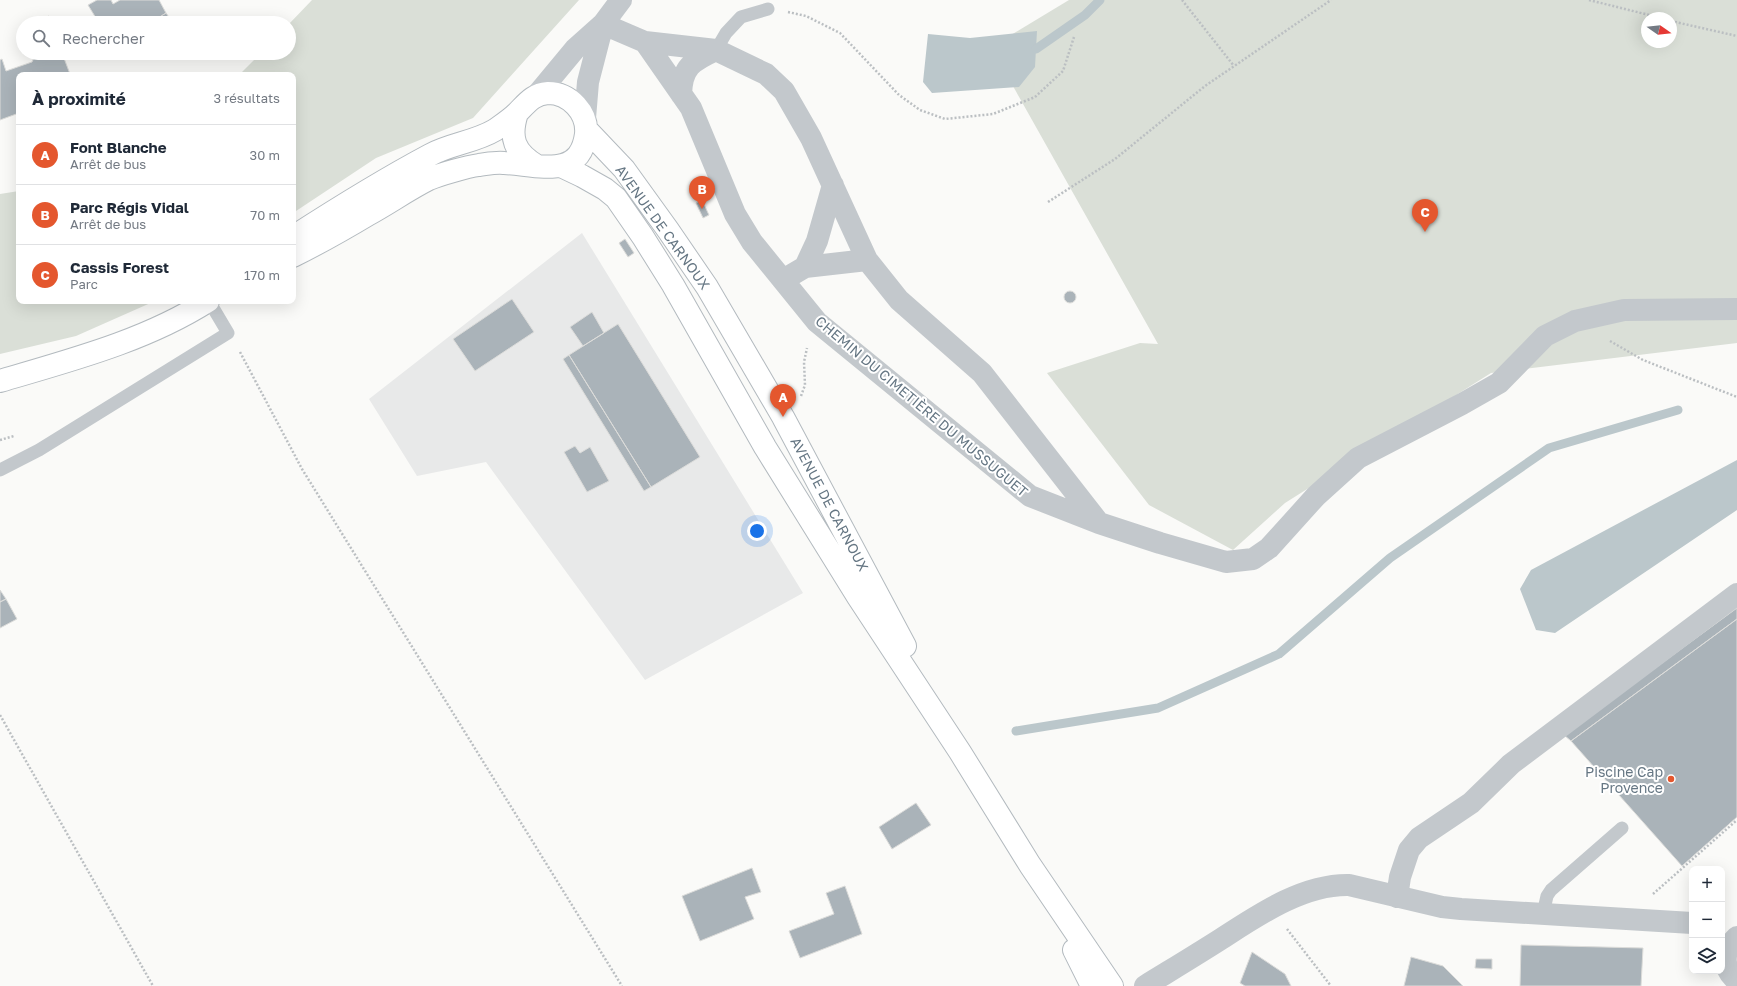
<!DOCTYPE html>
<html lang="fr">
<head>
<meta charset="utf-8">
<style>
	body { margin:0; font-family:"Golos Text",sans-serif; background:#f2f2f3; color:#1f2937 }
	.controls { position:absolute; right:12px; bottom:12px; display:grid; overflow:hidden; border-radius:8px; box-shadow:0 4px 16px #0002 }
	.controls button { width:36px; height:36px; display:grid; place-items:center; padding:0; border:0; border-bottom:1px solid #e0e1e3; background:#fff; color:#1f2937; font:20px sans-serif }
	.compass { position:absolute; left:1641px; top:12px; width:36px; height:36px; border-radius:50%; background:#fff; box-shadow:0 4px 16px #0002; rotate:104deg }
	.you { position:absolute; left:757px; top:531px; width:14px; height:14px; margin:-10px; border:3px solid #fff; border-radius:50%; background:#1a73e8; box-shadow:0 0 0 6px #1a73e833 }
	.badge { display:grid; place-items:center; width:26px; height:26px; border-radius:50%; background:#e4572e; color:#fff; font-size:13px; font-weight:700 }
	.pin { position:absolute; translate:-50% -33px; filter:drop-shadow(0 1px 2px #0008) }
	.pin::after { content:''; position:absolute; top:21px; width:14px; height:12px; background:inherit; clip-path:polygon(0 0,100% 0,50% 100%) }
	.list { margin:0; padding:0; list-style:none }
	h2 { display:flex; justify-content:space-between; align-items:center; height:52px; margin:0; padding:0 16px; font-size:17px }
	h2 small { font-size:13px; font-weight:400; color:#747a83 }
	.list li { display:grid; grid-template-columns:26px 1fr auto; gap:12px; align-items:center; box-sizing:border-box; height:60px; padding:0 16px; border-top:1px solid #e0e1e3 }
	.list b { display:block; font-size:15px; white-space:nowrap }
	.list p { margin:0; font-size:13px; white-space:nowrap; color:#747a83 }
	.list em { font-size:13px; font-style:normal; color:#747a83 }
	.icon { flex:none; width:22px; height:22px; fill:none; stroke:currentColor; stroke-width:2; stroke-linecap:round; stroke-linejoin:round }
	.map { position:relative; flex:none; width:1737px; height:986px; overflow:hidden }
	.search { position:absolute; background:#fff; box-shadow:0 4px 16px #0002; left:16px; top:16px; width:280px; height:44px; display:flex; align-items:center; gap:10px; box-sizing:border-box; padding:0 14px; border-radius:22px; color:#747a83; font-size:15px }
	.panel { position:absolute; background:#fff; box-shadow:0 4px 16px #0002; left:16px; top:72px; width:280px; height:232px; border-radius:8px }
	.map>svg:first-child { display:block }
</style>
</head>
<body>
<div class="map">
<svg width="1737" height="986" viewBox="0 0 1737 986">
	<rect width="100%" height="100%" fill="#fafaf8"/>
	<path fill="#e8e9e9" d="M 582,233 L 803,593 L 645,680 L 486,462 L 417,476 L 369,399 Z"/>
	<path fill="#dadfd7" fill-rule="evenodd" d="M 312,0 L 579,0 L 473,118 L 376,158 L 293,213 L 293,75 L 239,75 L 261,53 L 289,53 L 289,24 Z
		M 1069,0 L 1737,0 L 1737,343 L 1491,373 L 1285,503 L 1233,550 L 1149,505 L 1047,373 L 1140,343 L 1158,344 L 991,47 ZM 1647,18 L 1671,18 L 1671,42 L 1647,42 Z
		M 19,191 L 19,301 L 155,301 L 76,336 L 0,354 L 0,194 Z"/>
	<path fill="#bbc7cb" d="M 1037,31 L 1035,67 L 1019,87 L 932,93 L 923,82 L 928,34 L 970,38 Z
		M 1737,460 L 1737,510 L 1555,633 L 1536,630 L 1520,589 L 1531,570 Z"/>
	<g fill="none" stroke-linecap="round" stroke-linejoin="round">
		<path stroke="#bbc7cb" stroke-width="9" d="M 1036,49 L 1085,15 L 1100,0
			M 1016,731 L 1158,708 L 1279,654 L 1390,558 L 1549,448 L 1678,410"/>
	</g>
	<path fill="#aab3b9" stroke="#dcdcda" d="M 97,0 L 111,0 L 113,4 L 120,0 L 159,0 L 166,13 L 150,23 L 99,23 L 88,5 Z
		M 166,13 L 171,20 L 166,23 L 150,23 Z
		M 49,16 L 51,23 L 34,23 L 34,21 Z
		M 36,53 L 62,53 L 70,74 L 69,75 L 19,75 L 19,113 L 0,120 L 0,60 L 2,59 L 6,71 L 32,62 Z
		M 702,200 L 709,215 L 703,218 L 696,203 Z
		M 625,239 L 634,253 L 628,257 L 619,243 Z
		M1064 297a6 6 0 1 1 12 0a6 6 0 1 1-12 0Z
		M 512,299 L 534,332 L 475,371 L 453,339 Z
		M 592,312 L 604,333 L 583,346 L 570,327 Z
		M 618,324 L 700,457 L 651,487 L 569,355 Z
		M 569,355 L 651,487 L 644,491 L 563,359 Z
		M 575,446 L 580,453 L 590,447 L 609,481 L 587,492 L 564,452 Z
		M 0,590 L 6,599 L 0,602 Z
		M 6,599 L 17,619 L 0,628 L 0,602 Z
		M 1737,608 L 1737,619 L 1571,741 L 1564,735 Z
		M 1737,619 L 1737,817 L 1682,866 L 1571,741 Z
		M 916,803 L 931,825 L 892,849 L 879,827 Z
		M 752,868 L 761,892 L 745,897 L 754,919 L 700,941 L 682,896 Z
		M 845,886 L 862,934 L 800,958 L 789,931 L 834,914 L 826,893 Z
		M 1521,945 L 1643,948 L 1641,986 L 1520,986 Z
		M 1252,952 L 1285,974 L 1291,986 L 1245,986 L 1240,983 Z
		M 1411,957 L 1443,966 L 1463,986 L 1404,986 Z
		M 1476,959 L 1492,959 L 1492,969 L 1475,968 Z"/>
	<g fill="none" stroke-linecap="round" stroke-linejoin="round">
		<defs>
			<path id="secondary" d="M 517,113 C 509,138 514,152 537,166
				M 586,129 L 624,169 L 668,230 L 707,287 L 783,417 L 905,646
				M 561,166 L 582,176 L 605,189 L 616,198 L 643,237 L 673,285 L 765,447 L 858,597 L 960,752 L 1030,865 L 1112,986
				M 293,237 C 338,208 383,180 430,155 C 450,144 475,142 495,130 C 502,125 511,119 517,113 C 527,103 533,94 548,93 C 570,93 588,113 586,134 C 580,181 535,164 504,163 C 496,162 487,164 479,165 C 466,167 441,174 429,179 C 409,189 389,203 369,214 C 344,229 319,243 293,256
				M 0,381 C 71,360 145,341 208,301
				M 1074,950 L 1092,986"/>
		</defs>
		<use href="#secondary" stroke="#b3babf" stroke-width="24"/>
		<path stroke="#bbbfc2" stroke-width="2.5" stroke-dasharray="2 2" stroke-linecap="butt" d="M 1182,0 L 1234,66
			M 1589,0 L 1661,18
			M 788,12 L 806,16 L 840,33 L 899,95 L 920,110 L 945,119 L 993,114 L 1035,97 L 1063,71 L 1074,37
			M 1671,21 L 1737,36
			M 1048,202 L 1115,159 L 1205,86 L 1331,0
			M 1610,341 L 1643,360 L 1737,397
			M 240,352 L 302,469 L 622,986
			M 801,396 L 805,385 L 804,362 L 807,348
			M 0,440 L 14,436
			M 0,715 L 153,986
			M 1653,894 L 1737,820
			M 1287,929 L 1331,986"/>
		<path stroke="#c3c8cc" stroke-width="13" d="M 716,50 L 726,33 L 741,17 L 768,9
			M 0,470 L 39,450 L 228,333 L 209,301
			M 1543,914 L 1547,896 L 1551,890 L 1622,828"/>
		<path stroke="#c3c8cc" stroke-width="22" d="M 621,0 L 603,24 L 645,42 L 716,50 L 766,74 L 784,91 L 811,138 L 867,260 L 899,300 L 982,373 L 1099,523
			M 645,42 L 691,108 L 735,214 L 752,242 L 817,322 L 1030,496 L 1099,523 L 1160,543 L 1226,562 L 1253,559 L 1269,548 L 1316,496 L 1358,458 L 1462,404 L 1499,383 L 1545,336 L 1575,321 L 1624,310 L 1737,309
			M 681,94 C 682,67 692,61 716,50
			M 536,96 L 575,49 L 603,24 L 588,82 L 585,118
			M 805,267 L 817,241 L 833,185
			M 783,280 L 805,267 L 867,260
			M 1397,897 L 1400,877 L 1409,850 L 1419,838 L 1471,803 L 1511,764 L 1737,594
			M 1737,937 C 1722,951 1722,968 1737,981
			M 1145,986 C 1171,970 1196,955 1221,939 C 1258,915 1303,884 1349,885 L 1442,907 L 1461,909 L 1692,923"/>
		<use href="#secondary" stroke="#fff" stroke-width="22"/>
	</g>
	<circle fill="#e4572e" stroke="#fff" stroke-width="1.5" cx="1671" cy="779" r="4"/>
	<g text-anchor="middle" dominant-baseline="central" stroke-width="4" stroke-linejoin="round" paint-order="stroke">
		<g font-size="14" fill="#657683" stroke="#fff">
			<text transform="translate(663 227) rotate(54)">AVENUE DE CARNOUX</text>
			<text transform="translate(922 406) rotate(40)">CHEMIN DU CIMETIÈRE DU MUSSUGUET</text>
			<text transform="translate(830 504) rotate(62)">AVENUE DE CARNOUX</text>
		</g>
		<g font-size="14" fill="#657683" stroke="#fff" text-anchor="end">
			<text x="1663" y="771">Piscine Cap<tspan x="1663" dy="16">Provence</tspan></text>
		</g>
	</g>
</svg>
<div class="controls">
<button>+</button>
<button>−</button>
<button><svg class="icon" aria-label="layers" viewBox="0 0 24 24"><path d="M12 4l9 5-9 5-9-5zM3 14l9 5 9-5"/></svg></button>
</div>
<svg class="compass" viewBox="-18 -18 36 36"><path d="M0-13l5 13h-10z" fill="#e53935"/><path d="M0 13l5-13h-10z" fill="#747a83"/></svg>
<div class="you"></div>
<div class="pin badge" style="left:783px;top:417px">A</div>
<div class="pin badge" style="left:702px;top:209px">B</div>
<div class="pin badge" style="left:1425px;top:232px">C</div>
<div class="search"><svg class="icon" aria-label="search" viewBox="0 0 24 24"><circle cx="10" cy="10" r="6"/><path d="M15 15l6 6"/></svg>Rechercher</div>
<section class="panel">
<h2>À proximité<small>3 résultats</small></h2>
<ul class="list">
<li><span class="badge">A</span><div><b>Font Blanche</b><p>Arrêt de bus</p></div><em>30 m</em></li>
<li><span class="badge">B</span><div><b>Parc Régis Vidal</b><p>Arrêt de bus</p></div><em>70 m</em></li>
<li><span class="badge">C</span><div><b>Cassis Forest</b><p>Parc</p></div><em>170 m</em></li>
</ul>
</section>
</div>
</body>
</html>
